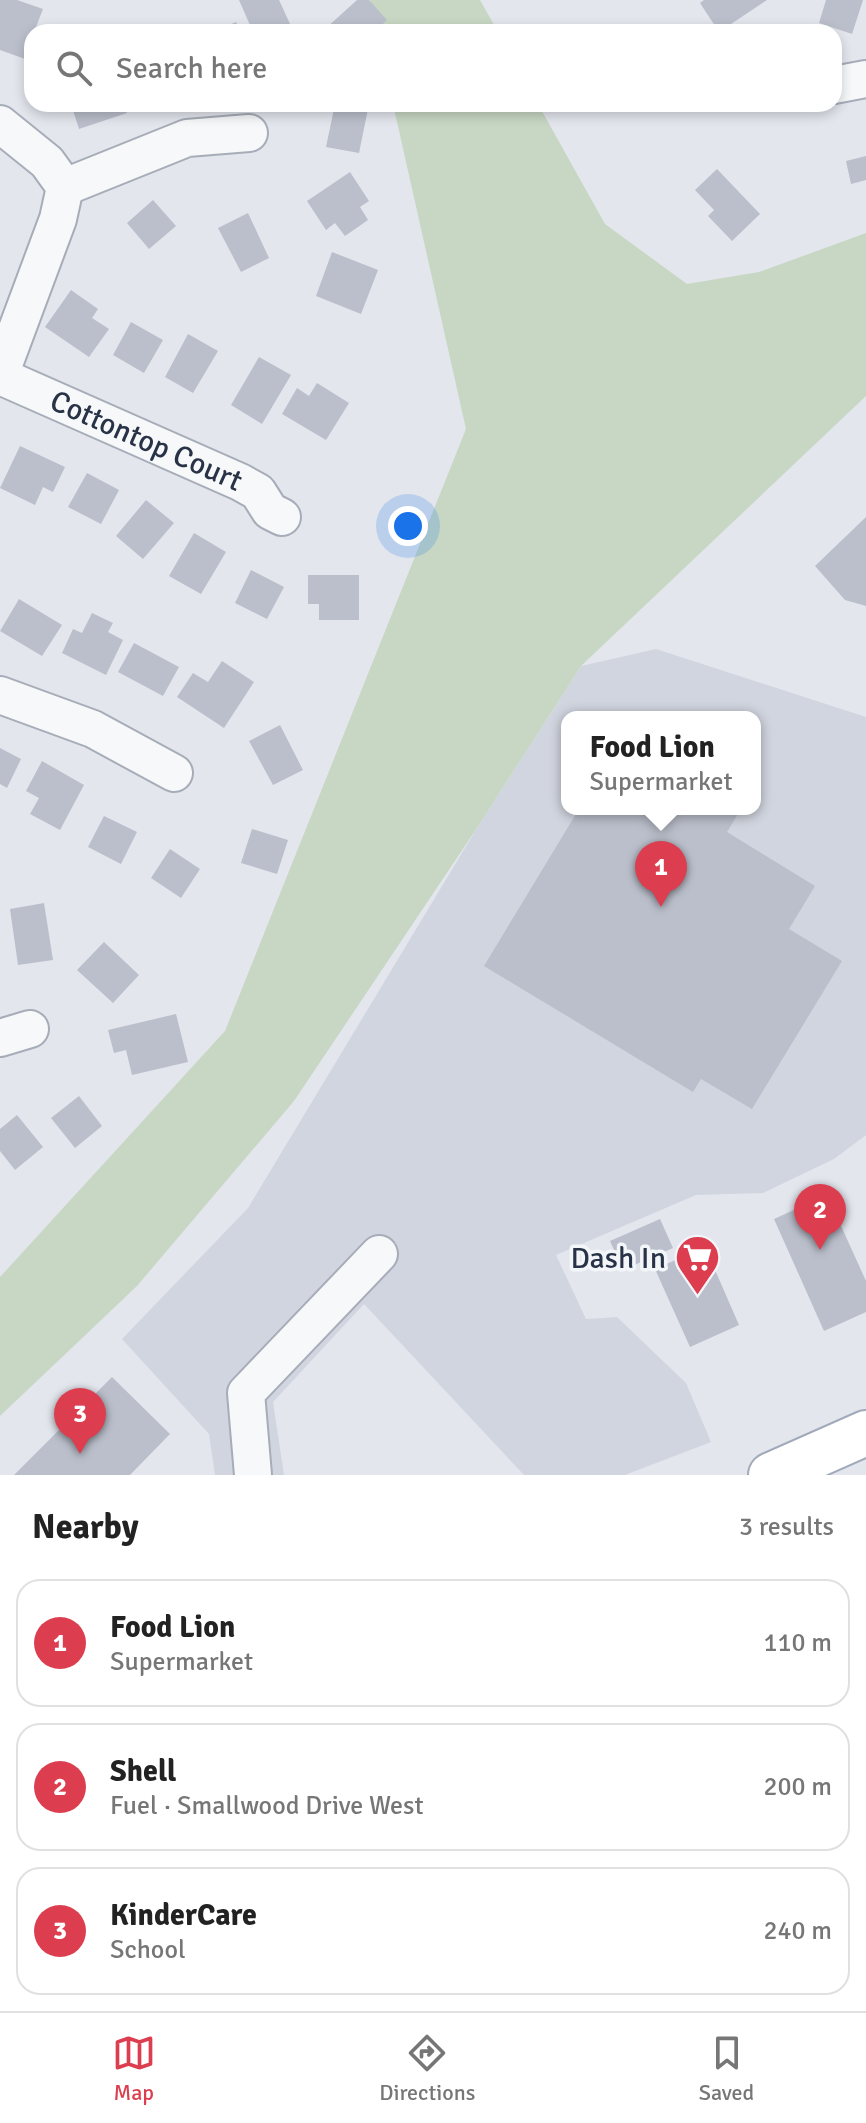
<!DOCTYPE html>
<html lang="en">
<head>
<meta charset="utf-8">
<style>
	body { margin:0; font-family:Signika,sans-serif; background:#f6f6f6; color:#222 }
	.you { position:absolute; left:408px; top:526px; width:28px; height:28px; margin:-20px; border:6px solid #fff; border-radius:50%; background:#1a73e8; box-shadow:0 0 0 12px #1a73e833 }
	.badge { display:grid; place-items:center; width:52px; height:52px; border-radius:50%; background:#dc3e4f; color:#fff; font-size:26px; font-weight:700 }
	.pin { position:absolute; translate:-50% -66px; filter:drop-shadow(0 2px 4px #0008) }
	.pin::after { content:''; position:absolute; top:42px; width:28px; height:24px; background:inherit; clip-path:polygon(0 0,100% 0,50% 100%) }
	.popup { position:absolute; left:561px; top:711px; width:200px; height:104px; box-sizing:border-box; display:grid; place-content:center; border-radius:16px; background:#fff; filter:drop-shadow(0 2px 6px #0005); font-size:26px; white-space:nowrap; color:#767676 }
	.popup b { font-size:30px; color:#222 }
	.popup::after { content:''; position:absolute; left:50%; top:100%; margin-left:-16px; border:16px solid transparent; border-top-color:#fff }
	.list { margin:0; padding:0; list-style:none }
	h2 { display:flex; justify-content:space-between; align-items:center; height:104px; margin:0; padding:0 32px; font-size:34px }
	h2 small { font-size:26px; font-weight:400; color:#767676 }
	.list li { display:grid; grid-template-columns:52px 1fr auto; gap:24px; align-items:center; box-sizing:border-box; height:128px; margin:0 16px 16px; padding:0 16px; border:2px solid #e0e0e0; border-radius:24px }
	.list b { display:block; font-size:30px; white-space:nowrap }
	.list p { margin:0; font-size:26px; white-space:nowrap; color:#767676 }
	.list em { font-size:26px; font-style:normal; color:#767676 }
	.icon { flex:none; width:44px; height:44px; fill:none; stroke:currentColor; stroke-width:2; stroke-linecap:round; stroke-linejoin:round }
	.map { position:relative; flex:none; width:866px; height:1475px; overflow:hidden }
	.search { position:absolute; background:#fff; box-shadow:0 4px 12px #0003; left:24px; right:24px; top:24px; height:88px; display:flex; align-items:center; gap:20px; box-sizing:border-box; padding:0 28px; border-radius:24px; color:#767676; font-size:30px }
	.sheet { height:536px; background:#fff }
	nav { display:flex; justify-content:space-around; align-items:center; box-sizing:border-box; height:112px; border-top:2px solid #e0e0e0; background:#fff; font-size:22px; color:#767676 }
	nav a { display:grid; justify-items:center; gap:4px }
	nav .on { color:#dc3e4f }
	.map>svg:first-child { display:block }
</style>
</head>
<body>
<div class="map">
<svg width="866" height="1475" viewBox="0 0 866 1475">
	<rect width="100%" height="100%" fill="#e3e6ed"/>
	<path fill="#d1d5df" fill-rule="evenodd" d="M 656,649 L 866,717 L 866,1135 L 834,1159 L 763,1193 L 696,1195 L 556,1255 L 586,1319 L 617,1317 L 686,1383 L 711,1442 L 625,1475 L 524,1475 L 364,1304 L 273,1402 L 284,1475 L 215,1475 L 209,1434 L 122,1339 L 248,1208 L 477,828 L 581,666 ZM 567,717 L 755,717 L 755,809 L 567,809 Z"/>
	<path fill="#c8d7c4" d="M 370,0 L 480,0 L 498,32 L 377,32 Z
		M 393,104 L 538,104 L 605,224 L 687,284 L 759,272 L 866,233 L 866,396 L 581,666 L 477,828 L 294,1101 L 137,1286 L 0,1416 L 0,1277 L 225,1031 L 466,429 Z"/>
	<path fill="#babfcb" d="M 0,0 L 17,0 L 43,9 L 34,32 L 32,32 L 25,59 L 0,50 Z
		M 239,0 L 279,0 L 291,26 L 276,32 L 253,32 Z
		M 357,0 L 369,0 L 387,20 L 374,32 L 327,32 L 325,29 Z
		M 704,0 L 767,0 L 719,32 L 700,3 Z
		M 826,0 L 863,0 L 852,34 L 819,23 Z
		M 236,22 L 241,32 L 214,32 Z
		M 71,104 L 123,104 L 127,113 L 79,129 Z
		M 335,104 L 369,104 L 359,153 L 326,147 Z
		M 866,156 L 866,180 L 851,184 L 846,161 Z
		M 717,169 L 760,214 L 732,241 L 708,216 L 714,210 L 695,190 Z
		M 350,172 L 369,201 L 360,207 L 368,220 L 345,236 L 335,223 L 326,230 L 307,201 Z
		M 153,200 L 176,226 L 149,249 L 127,223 Z
		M 248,213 L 269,258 L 241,272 L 218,228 Z
		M 332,252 L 378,270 L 361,314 L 316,296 Z
		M 71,290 L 98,309 L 92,318 L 109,329 L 89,357 L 45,327 Z
		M 131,322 L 163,340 L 144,373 L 113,355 Z
		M 188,334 L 218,351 L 193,393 L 165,377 Z
		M 259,357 L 291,375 L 262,424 L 231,405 Z
		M 317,383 L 349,403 L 326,440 L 282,414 L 297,388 L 309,396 Z
		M 20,446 L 65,467 L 53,492 L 43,487 L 35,505 L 0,488 Z
		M 87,473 L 119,490 L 101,524 L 68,507 Z
		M 146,500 L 174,523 L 143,559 L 116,536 Z
		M 866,517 L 866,606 L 845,600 L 815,566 Z
		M 194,533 L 226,552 L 201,594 L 169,576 Z
		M 251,570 L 284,587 L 267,619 L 235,603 Z
		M 308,575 L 359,575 L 359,620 L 319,620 L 319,604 L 308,604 Z
		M 19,599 L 62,625 L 42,656 L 0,631 Z
		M 92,613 L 113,623 L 108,632 L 123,640 L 106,675 L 62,653 L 73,629 L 82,633 Z
		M 134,643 L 179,667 L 163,696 L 118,672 Z
		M 222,661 L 254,682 L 224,728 L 177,697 L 193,673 L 208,682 Z
		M 280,725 L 303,770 L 273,785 L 249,741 Z
		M 0,748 L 21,759 L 7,788 L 0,784 Z
		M 42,761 L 84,785 L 60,830 L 30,814 L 39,798 L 26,791 Z
		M 579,809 L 741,809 L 727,832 L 815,886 L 789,929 L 842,961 L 752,1109 L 701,1079 L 693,1092 L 484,966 Z
		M 104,816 L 137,832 L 121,864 L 88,847 Z
		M 252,829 L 288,840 L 277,874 L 241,863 Z
		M 170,849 L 200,869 L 181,898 L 151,878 Z
		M 44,903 L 53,960 L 18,965 L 10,909 Z
		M 104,942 L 139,975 L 113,1003 L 77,970 Z
		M 176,1014 L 188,1062 L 132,1075 L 126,1050 L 114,1053 L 108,1030 Z
		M 79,1096 L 102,1126 L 75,1148 L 51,1118 Z
		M 17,1115 L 43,1147 L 15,1170 L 0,1151 L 0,1129 Z
		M 827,1195 L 866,1281 L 866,1312 L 824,1331 L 774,1219 Z
		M 660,1219 L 673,1248 L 623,1270 L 610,1241 Z
		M 705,1247 L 739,1325 L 690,1347 L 655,1269 Z
		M 112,1377 L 170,1434 L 130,1475 L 14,1475 Z"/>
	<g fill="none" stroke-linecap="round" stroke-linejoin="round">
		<defs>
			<g id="minor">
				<path d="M 834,85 L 866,79"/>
				<path d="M 0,124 L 47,162 L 65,187 L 58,219 L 0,375"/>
				<path d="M 65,187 L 187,138 L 249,133"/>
				<path id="s1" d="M 0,376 L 240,482 L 258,492 L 270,511 L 282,517"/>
				<path d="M 0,695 L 93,729 L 174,773"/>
				<path d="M 0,1038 L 30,1029"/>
				<path d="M 253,1475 L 246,1393 L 379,1254"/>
			</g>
			<path id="major" d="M 771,1475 L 866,1433"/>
		</defs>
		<use href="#minor" stroke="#a7adb8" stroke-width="40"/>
		<use href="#major" stroke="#a1aaba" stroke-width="48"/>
		<use href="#minor" stroke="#f7f8fa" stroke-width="36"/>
		<use href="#major" stroke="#fff" stroke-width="44"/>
	</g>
	<defs>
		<symbol id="supermarket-pin" viewBox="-11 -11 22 30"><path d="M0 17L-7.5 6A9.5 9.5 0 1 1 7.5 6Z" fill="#dc3e4f" stroke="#f3f6f9"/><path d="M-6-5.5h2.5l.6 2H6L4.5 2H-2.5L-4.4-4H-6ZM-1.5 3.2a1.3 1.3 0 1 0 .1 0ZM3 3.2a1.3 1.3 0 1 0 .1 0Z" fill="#fff"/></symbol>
	</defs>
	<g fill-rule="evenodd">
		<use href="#supermarket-pin" x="672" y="1232" width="51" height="69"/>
	</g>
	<g text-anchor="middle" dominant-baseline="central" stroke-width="7" stroke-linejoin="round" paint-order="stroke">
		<g font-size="30" fill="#293347" stroke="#f3f6f9">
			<text stroke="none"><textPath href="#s1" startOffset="160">Cottontop Court</textPath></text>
		</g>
		<g font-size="30" fill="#293347" stroke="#f3f6f9" text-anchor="end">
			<text x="666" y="1258">Dash In</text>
		</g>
	</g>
</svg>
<div class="you"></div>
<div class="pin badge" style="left:661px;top:907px">1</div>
<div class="popup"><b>Food Lion</b>Supermarket</div>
<div class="pin badge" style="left:820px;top:1250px">2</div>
<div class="pin badge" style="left:80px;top:1454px">3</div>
<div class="search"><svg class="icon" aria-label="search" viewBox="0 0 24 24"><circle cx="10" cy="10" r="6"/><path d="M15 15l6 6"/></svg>Search here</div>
</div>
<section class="sheet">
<h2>Nearby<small>3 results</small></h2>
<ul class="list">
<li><span class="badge">1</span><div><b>Food Lion</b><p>Supermarket</p></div><em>110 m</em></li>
<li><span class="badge">2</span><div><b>Shell</b><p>Fuel · Smallwood Drive West</p></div><em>200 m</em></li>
<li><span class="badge">3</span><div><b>KinderCare</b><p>School</p></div><em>240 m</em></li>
</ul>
</section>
<nav>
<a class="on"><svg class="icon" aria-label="map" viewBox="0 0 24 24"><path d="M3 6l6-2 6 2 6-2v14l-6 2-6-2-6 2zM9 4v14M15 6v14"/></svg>Map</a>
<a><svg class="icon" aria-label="directions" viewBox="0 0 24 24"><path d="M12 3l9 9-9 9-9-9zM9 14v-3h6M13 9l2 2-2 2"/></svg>Directions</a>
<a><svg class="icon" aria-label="saved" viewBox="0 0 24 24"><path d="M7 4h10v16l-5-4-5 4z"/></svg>Saved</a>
</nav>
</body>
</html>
